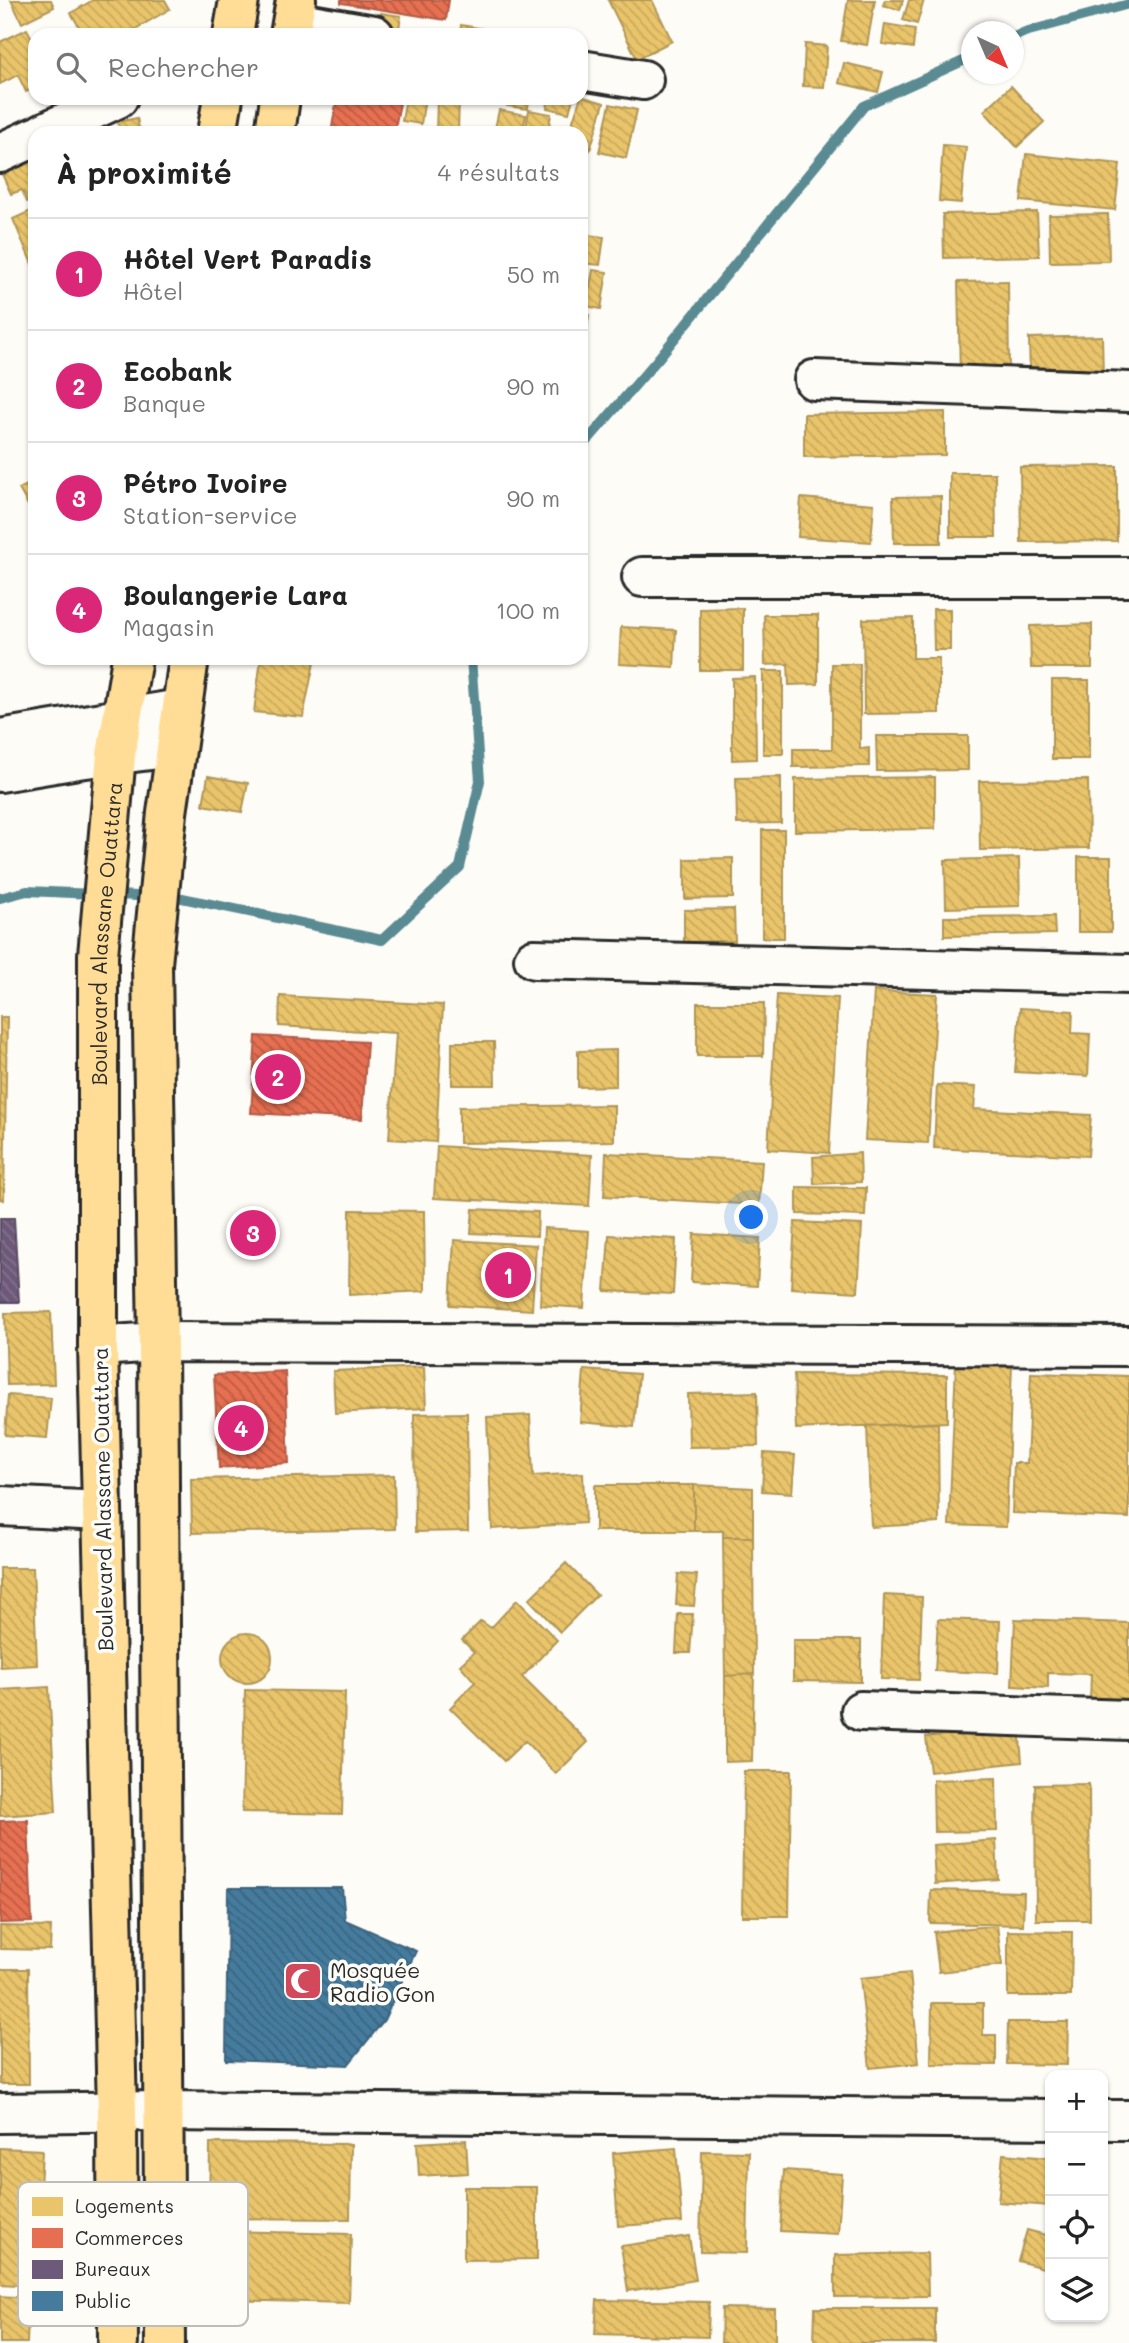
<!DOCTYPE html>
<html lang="fr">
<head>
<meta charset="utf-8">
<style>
	body { margin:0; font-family:Mali,sans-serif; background:#f6f6f6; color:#222 }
	.controls { position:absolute; right:21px; bottom:21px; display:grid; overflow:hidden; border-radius:14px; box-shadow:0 2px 5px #0004 }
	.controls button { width:63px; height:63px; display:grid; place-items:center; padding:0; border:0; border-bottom:2px solid #e0e0e0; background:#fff; color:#222; font:35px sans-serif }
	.compass { position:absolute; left:961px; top:21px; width:63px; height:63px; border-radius:50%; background:#fff; box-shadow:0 2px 5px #0004; rotate:136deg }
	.you { position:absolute; left:752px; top:1218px; width:24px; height:24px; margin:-18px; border:5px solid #fff; border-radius:50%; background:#1a73e8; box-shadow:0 0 0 10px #1a73e833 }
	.badge { display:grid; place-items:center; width:46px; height:46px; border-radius:50%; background:#db2777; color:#fff; font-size:23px; font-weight:700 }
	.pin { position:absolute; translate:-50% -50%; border:4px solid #fff; box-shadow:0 2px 7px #0006 }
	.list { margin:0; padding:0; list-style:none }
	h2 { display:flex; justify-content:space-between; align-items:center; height:91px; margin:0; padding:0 28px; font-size:30px }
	h2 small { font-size:23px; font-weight:400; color:#767676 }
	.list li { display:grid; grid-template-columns:46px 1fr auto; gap:21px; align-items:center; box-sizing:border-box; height:112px; padding:0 28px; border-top:2px solid #e0e0e0 }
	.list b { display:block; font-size:26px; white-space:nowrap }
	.list p { margin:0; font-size:23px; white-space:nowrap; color:#767676 }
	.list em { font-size:23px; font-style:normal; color:#767676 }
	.icon { flex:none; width:38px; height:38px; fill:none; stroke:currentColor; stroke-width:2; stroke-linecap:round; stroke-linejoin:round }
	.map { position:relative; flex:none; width:1129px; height:2343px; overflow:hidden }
	.search { position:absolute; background:#fff; box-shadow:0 2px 5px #0004; left:28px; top:28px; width:560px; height:77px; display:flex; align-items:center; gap:18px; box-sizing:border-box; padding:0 24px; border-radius:21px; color:#767676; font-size:26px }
	.panel { position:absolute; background:#fff; box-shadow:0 2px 5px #0004; left:28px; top:126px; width:560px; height:539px; border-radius:21px }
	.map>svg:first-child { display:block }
</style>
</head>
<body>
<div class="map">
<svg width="1129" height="2343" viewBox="0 0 1129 2343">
	<defs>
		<pattern id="homes-back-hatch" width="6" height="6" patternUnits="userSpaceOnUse" patternTransform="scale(1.75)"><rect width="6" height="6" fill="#e9c46a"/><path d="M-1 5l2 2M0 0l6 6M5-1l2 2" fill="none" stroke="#c8a95c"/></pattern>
		<pattern id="shops-back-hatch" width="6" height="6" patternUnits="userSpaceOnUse" patternTransform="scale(1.75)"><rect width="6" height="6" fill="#e76f51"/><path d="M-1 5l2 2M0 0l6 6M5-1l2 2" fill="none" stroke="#bb5b43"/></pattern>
		<pattern id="offices-back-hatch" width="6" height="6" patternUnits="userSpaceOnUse" patternTransform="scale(1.75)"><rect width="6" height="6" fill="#6d597a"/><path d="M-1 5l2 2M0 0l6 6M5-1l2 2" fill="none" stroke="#82728b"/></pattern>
		<pattern id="public-back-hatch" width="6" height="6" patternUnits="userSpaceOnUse" patternTransform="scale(1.75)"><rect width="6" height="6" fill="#457b9d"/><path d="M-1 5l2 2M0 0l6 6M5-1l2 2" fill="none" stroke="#3a6580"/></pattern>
	</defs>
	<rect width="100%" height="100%" fill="#fdfcf7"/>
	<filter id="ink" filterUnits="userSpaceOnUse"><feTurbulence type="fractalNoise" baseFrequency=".0143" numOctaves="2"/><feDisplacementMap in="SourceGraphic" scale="14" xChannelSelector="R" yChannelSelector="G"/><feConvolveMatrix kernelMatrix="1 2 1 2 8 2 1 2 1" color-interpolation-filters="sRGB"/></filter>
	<g filter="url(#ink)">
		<path fill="url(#homes-back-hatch)" stroke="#b09657" stroke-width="2" d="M 11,0 L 51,0 L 54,7 L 22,23 Z
			M 93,0 L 165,0 L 170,9 L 125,35 L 84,35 L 71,13 Z
			M 608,0 L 652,0 L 672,41 L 637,59 Z
			M 848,0 L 875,0 L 867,45 L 841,41 Z
			M 885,0 L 903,0 L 900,10 L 883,5 Z
			M 909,0 L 924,0 L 917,24 L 903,20 Z
			M 381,13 L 401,16 L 398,35 L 378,31 Z
			M 885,24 L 915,29 L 913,48 L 882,44 Z
			M 461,25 L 515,34 L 515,35 L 460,35 Z
			M 27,29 L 35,44 L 35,88 L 26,92 L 18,75 L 0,84 L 0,42 Z
			M 805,44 L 827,46 L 824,87 L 803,86 Z
			M 844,63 L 883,72 L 878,92 L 839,83 Z
			M 1011,86 L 1044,122 L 1017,147 L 984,111 Z
			M 581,96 L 604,103 L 590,150 L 581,147 L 581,133 L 569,133 Z
			M 406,98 L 425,98 L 421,124 L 402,121 Z
			M 437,98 L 459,98 L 458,133 L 436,133 Z
			M 509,98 L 529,98 L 528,109 L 507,106 Z
			M 549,98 L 573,98 L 569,113 L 547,108 Z
			M 610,104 L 637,110 L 626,158 L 599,152 Z
			M 499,110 L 526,115 L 522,133 L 494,133 Z
			M 529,110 L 551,114 L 548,133 L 525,133 Z
			M 137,118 L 140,133 L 120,133 L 118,122 Z
			M 943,145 L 966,147 L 961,203 L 939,201 Z
			M 1026,154 L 1120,164 L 1115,210 L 1021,201 Z
			M 35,159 L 35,199 L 27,202 L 22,190 L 11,194 L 2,174 Z
			M 35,209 L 35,271 L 13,219 Z
			M 1037,212 L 1039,256 L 944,258 L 943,214 Z
			M 1108,214 L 1109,261 L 1050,262 L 1049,215 Z
			M 581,234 L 604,237 L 600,265 L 581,263 Z
			M 593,270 L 607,272 L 601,309 L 586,306 Z
			M 1008,281 L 1009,374 L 960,375 L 958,282 Z
			M 581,314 L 589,315 L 581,370 Z
			M 1102,336 L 1103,376 L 1030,378 L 1029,338 Z
			M 945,412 L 945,455 L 804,457 L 804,414 Z
			M 1117,466 L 1117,541 L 1021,542 L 1020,467 Z
			M 950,473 L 995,473 L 996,537 L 950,537 Z
			M 35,481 L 35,518 L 19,489 Z
			M 941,496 L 941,543 L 894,543 L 893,497 Z
			M 801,498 L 874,504 L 871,542 L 798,537 Z
			M 743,608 L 743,670 L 700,670 L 700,609 Z
			M 933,609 L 950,609 L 950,650 L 934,650 Z
			M 764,615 L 818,615 L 818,684 L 789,685 L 788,664 L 765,665 Z
			M 913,618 L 913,658 L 939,658 L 939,713 L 864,714 L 863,619 Z
			M 1092,624 L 1092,668 L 1031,668 L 1030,626 Z
			M 621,627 L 676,630 L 674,667 L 619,664 Z
			M 261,658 L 315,658 L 303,717 L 254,712 Z
			M 832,664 L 860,664 L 860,749 L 869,748 L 869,766 L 793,767 L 793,749 L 832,749 Z
			M 763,671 L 783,671 L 783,754 L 763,754 Z
			M 755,677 L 756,759 L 732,760 L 732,678 Z
			M 1052,680 L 1089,680 L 1089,759 L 1052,759 Z
			M 876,736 L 968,736 L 968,770 L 877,771 Z
			M 208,776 L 248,783 L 242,812 L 203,805 Z
			M 781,777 L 781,823 L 737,824 L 736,778 Z
			M 935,777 L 935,829 L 795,831 L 795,779 Z
			M 1088,780 L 1089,848 L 980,850 L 979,781 Z
			M 762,830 L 784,830 L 784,938 L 762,938 Z
			M 1078,857 L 1111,857 L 1111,932 L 1078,932 Z
			M 733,858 L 733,898 L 685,899 L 685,859 Z
			M 1019,858 L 1020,906 L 946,908 L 945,860 Z
			M 734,909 L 735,941 L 684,942 L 684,910 Z
			M 1054,916 L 1055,934 L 944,936 L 944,917 Z
			M 874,991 L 937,994 L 928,1143 L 865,1140 Z
			M 777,995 L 838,998 L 829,1153 L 768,1149 Z
			M 280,996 L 443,1005 L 436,1142 L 389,1139 L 396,1033 L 279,1026 Z
			M 697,1003 L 764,1003 L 763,1056 L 697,1056 Z
			M 1020,1008 L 1073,1011 L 1072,1033 L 1090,1034 L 1088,1076 L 1015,1072 Z
			M 0,1017 L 7,1017 L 4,1200 L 0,1199 Z
			M 452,1042 L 494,1042 L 495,1085 L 452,1085 Z
			M 616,1050 L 616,1086 L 578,1087 L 578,1051 Z
			M 937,1085 L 976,1087 L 974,1109 L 1091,1115 L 1088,1156 L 934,1148 Z
			M 614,1105 L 614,1141 L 459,1143 L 459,1107 Z
			M 437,1146 L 592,1155 L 589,1206 L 434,1198 Z
			M 606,1153 L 762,1161 L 759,1205 L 604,1196 Z
			M 860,1153 L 861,1182 L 814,1184 L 813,1157 Z
			M 797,1187 L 866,1188 L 865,1216 L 797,1214 Z
			M 473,1209 L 538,1212 L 537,1236 L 471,1233 Z
			M 350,1210 L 424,1211 L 425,1291 L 349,1295 Z
			M 795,1222 L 862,1225 L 858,1292 L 791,1288 Z
			M 544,1228 L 589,1231 L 584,1308 L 540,1305 Z
			M 694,1234 L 760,1238 L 757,1286 L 691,1282 Z
			M 609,1235 L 676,1239 L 673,1294 L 605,1291 Z
			M 454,1240 L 536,1245 L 532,1310 L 450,1305 Z
			M 51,1312 L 54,1384 L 7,1385 L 5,1313 Z
			M 956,1363 L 1012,1365 L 1006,1527 L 949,1525 Z
			M 424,1367 L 426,1408 L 335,1413 L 333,1371 Z
			M 584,1370 L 639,1374 L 634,1427 L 580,1422 Z
			M 1031,1373 L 1129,1376 L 1129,1518 L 1012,1513 L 1014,1463 L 1027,1463 Z
			M 794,1374 L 947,1375 L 947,1422 L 796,1429 Z
			M 757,1392 L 758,1446 L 689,1447 L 688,1394 Z
			M 8,1395 L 51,1398 L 47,1438 L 5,1435 Z
			M 467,1413 L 468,1531 L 415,1532 L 414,1414 Z
			M 530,1415 L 533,1476 L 583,1473 L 585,1523 L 492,1529 L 487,1417 Z
			M 938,1423 L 939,1523 L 871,1527 L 867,1426 Z
			M 764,1453 L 795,1455 L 792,1493 L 762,1491 Z
			M 394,1475 L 395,1529 L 192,1533 L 191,1479 Z
			M 595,1485 L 694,1485 L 694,1531 L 595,1531 Z
			M 694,1485 L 753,1488 L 753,1537 L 723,1537 L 723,1531 L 694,1531 Z
			M 723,1537 L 753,1537 L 754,1674 L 725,1676 Z
			M 566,1563 L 597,1595 L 560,1632 L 529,1599 Z
			M 0,1568 L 33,1568 L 37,1665 L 0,1667 Z
			M 678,1574 L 697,1575 L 694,1606 L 676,1605 Z
			M 884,1595 L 922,1597 L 919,1680 L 881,1679 Z
			M 517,1600 L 557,1640 L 522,1677 L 588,1742 L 556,1774 L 525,1741 L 504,1761 L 450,1708 L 475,1682 L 460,1665 L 474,1652 L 462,1640 L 481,1621 L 491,1628 Z
			M 678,1614 L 693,1614 L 690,1653 L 676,1653 Z
			M 938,1619 L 1000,1621 L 998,1673 L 935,1671 Z
			M 1015,1619 L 1129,1623 L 1129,1703 L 1090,1701 L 1091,1674 L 1048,1673 L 1048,1688 L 1012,1686 Z
			M222 1658a25 25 0 1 1 50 0a25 25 0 1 1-50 0Z
			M 793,1640 L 861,1640 L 861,1682 L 793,1681 Z
			M 754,1674 L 752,1761 L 725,1762 L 725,1676 Z
			M 49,1687 L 56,1812 L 0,1816 L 0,1690 Z
			M 245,1690 L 345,1692 L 342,1814 L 242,1812 Z
			M 1019,1727 L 1022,1762 L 930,1772 L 926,1737 Z
			M 744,1771 L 791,1771 L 789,1916 L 742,1916 Z
			M 996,1778 L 997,1831 L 934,1832 L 933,1780 Z
			M 1089,1784 L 1090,1920 L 1036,1920 L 1035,1785 Z
			M 996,1840 L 998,1879 L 935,1884 L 933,1845 Z
			M 931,1890 L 1024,1892 L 1023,1925 L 930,1923 Z
			M 997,1925 L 1002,1965 L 939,1972 L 934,1932 Z
			M 0,1926 L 51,1927 L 50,1950 L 0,1949 Z
			M 1008,1931 L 1072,1932 L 1071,1996 L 1008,1996 Z
			M 0,1969 L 28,1969 L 29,2084 L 0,2084 Z
			M 910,1973 L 919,2063 L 870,2068 L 860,1978 Z
			M 932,2003 L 983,2003 L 983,2035 L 996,2035 L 996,2065 L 931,2064 Z
			M 1008,2022 L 1068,2022 L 1067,2065 L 1007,2064 Z
			M 466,2140 L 468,2173 L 419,2176 L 417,2143 Z
			M 210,2143 L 351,2144 L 350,2219 L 209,2218 Z
			M 0,2148 L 42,2150 L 35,2286 L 0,2284 Z
			M 676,2148 L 682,2222 L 618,2226 L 613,2153 Z
			M 702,2151 L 749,2152 L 747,2253 L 700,2252 Z
			M 1003,2154 L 1050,2158 L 1050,2206 L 998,2202 Z
			M 784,2170 L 842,2174 L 838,2234 L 780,2231 Z
			M 464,2187 L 537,2187 L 537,2259 L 464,2260 Z
			M 1027,2230 L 1050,2236 L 1050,2270 L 1018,2261 Z
			M 227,2231 L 351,2234 L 349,2303 L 224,2300 Z
			M 689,2236 L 696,2280 L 628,2291 L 621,2246 Z
			M 927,2253 L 928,2296 L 835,2297 L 835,2255 Z
			M 0,2296 L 29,2298 L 27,2343 L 0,2343 Z
			M 597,2300 L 709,2302 L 708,2337 L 595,2334 Z
			M 722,2308 L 775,2309 L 775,2343 L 721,2343 Z
			M 815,2308 L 935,2308 L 935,2343 L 814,2343 Z"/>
		<path fill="url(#shops-back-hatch)" stroke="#af5b46" stroke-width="2" d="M 341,0 L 449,0 L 446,20 L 341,3 Z
			M 337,98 L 401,98 L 394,133 L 331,133 Z
			M 256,1036 L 367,1042 L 362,1119 L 251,1113 Z
			M 285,1371 L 289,1463 L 219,1468 L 214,1375 Z
			M 28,1820 L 32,1922 L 0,1923 L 0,1821 Z"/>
		<path fill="url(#offices-back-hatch)" stroke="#594b62" stroke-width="2" d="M 0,1218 L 14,1218 L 19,1302 L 0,1302 Z"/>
		<path fill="url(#public-back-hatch)" stroke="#3d637b" stroke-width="2" d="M 228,1888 L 342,1888 L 345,1920 L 416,1951 L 384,2020 L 348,2065 L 226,2060 Z"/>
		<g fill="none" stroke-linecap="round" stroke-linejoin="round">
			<path stroke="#5a8a92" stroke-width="10" d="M 1014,37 L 1025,32 L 1129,4
				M 581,448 L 657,360 L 864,106 L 972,57
				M 0,898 L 27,891 L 182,898 L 382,940 L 460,867 L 480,781 L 471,658"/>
			<defs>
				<path id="minor" d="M 293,21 L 374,35
					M 581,70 L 643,80
					M 43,133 L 118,98
					M 0,153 L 35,137
					M 814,380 L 1129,392
					M 642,577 L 1129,577
					M 0,739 L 180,709
					M 0,772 L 78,759 L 175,747
					M 534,959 L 1129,974
					M 98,1346 L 158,1342 L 1129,1346
					M 0,1506 L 102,1511
					M 861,1711 L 1129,1720
					M 0,2113 L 161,2111 L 1050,2119
					M 1103,2120 L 1129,2120"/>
				<g id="major">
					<path d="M 233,35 L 239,0"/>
					<path d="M 290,35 L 296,0"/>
					<path d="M 217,133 L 223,98"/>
					<path d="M 275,133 L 280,98"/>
					<path id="s1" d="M 118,2343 L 117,2111 L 98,1346 L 98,955 L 116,755 L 132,658"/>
					<path d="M 165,2343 L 158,1342 L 152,964 L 167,813 L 189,658"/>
				</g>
			</defs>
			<use href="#minor" stroke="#2b2b2b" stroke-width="44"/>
			<use href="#major" stroke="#2b2b2b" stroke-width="44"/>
			<use href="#minor" stroke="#fdfcf7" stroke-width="38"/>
			<use href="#major" stroke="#ffdd96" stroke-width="38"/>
		</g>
	</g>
	<defs>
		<symbol id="mosque-square" viewBox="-11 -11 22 22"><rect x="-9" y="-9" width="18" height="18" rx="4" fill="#d1495b" stroke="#fdfcf7"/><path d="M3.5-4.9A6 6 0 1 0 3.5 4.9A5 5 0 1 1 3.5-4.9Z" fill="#fff"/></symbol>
	</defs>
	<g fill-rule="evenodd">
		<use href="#mosque-square" x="281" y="1959" width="44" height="44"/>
	</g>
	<g text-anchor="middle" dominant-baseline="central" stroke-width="7" stroke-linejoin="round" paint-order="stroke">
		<g font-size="21" fill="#2b2b2b" stroke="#fdfcf7">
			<text stroke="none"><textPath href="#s1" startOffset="1410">Boulevard Alassane Ouattara</textPath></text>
			<text transform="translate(102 1499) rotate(-91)">Boulevard Alassane Ouattara</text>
		</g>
		<g font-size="21" fill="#2b2b2b" stroke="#fdfcf7" text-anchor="start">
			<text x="330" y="1969">Mosquée<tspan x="330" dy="24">Radio Gon</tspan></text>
		</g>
	</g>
	<rect x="18" y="2182" width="230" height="144" rx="10" fill="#fdfcf7" stroke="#bebdba" stroke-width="2"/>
	<rect x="32" y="2197" width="31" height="19" fill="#e9c46a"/>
	<rect x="32" y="2228" width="31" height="20" fill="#e76f51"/>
	<rect x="32" y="2260" width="31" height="19" fill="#6d597a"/>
	<rect x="32" y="2291" width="31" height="20" fill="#457b9d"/>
	<g font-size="19" fill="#2b2b2b">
		<text x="75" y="2213">Logements</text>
		<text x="75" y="2245">Commerces</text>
		<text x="75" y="2276">Bureaux</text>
		<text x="75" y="2308">Public</text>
	</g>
</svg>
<div class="controls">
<button>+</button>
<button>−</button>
<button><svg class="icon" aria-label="locate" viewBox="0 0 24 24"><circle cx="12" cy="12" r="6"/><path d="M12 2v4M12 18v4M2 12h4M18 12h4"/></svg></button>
<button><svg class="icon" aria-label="layers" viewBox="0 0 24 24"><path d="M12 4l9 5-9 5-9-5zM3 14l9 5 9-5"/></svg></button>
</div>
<svg class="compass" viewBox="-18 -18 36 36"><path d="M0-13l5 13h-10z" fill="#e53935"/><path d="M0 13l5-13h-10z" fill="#767676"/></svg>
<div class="you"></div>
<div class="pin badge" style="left:508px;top:1275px">1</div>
<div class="pin badge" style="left:278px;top:1077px">2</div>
<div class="pin badge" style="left:253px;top:1233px">3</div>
<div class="pin badge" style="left:241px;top:1428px">4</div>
<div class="search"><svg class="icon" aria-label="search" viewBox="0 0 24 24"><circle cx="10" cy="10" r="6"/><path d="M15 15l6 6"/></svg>Rechercher</div>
<section class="panel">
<h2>À proximité<small>4 résultats</small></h2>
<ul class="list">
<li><span class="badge">1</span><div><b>Hôtel Vert Paradis</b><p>Hôtel</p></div><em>50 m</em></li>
<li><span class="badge">2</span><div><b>Ecobank</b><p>Banque</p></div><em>90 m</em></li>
<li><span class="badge">3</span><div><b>Pétro Ivoire</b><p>Station-service</p></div><em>90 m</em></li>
<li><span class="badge">4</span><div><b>Boulangerie Lara</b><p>Magasin</p></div><em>100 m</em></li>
</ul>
</section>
</div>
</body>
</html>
